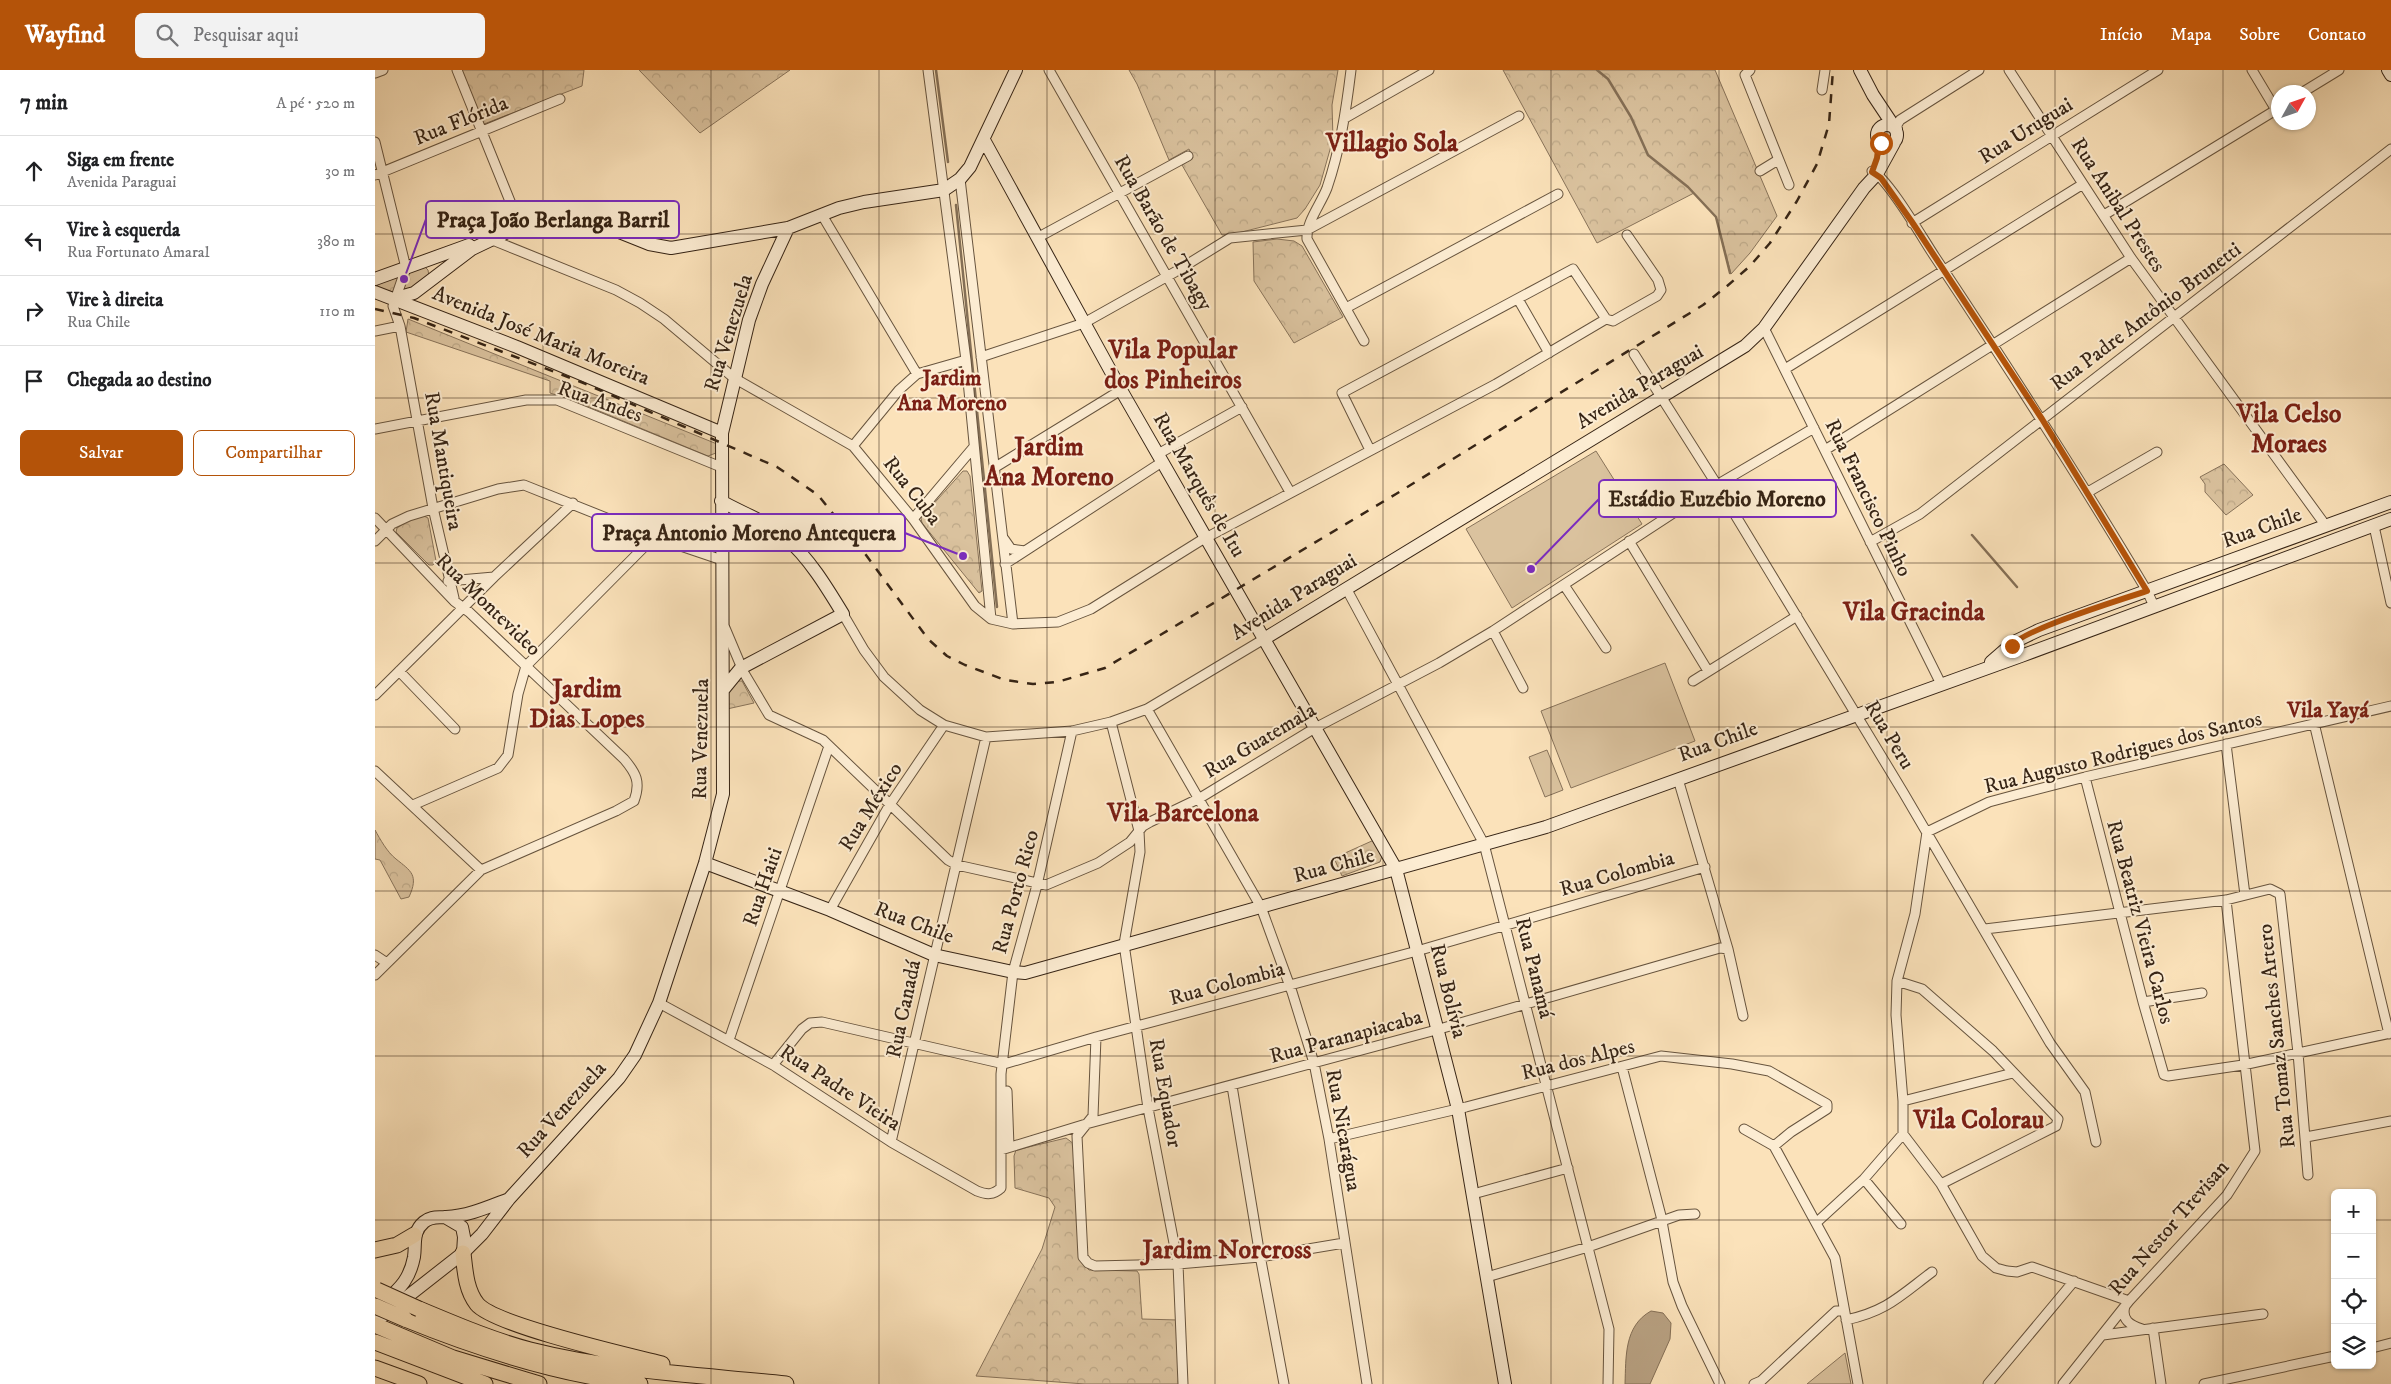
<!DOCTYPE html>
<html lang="pt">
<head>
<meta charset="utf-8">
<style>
	body { margin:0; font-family:"IM FELL DW Pica",serif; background:#f2f2f2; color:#202124 }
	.controls { position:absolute; right:15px; bottom:15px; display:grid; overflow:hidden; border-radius:8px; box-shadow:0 1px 4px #0004 }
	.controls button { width:45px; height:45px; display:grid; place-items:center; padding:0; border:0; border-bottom:1px solid #e0e0e0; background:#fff; color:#202124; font:25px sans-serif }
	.compass { position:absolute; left:1896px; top:15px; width:45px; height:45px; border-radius:50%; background:#fff; box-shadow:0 1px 4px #0004; rotate:50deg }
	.stop { position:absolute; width:15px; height:15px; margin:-11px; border:4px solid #b45309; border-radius:50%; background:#fff }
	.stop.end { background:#b45309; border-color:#fff; box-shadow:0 1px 5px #0008 }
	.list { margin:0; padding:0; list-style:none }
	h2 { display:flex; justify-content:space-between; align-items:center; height:65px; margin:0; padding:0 20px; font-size:21px }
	h2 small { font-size:16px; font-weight:400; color:#757577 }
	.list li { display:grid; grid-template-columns:32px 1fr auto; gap:15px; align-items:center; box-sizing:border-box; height:70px; padding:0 20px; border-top:1px solid #e0e0e0 }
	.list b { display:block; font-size:19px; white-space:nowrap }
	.list p { margin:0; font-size:16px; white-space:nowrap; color:#757577 }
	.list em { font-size:16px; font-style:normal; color:#757577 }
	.actions { display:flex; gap:10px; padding:15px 20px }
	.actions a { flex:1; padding:11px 0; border:1px solid #b45309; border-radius:8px; text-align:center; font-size:18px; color:#b45309 }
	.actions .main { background:#b45309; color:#fff }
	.icon { flex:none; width:28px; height:28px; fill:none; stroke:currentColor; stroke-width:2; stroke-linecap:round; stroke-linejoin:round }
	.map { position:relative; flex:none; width:2016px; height:1314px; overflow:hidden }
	header { display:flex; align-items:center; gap:30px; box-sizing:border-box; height:70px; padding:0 25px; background:#b45309; color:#fff }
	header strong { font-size:24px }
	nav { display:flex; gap:28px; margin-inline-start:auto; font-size:18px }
	.search { width:350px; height:45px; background:#f2f2f2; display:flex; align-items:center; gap:12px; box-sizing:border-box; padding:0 18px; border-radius:8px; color:#757577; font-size:19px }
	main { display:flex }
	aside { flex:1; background:#fff }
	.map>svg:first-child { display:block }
</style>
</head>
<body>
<header>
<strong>Wayfind</strong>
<div class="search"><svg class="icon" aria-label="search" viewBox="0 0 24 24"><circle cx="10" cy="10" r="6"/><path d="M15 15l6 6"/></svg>Pesquisar aqui</div>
<nav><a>Início</a><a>Mapa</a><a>Sobre</a><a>Contato</a></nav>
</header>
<main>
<aside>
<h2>7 min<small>A pé · 520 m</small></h2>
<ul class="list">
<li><svg class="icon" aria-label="ahead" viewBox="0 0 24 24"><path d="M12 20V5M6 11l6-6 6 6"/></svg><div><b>Siga em frente</b><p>Avenida Paraguai</p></div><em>30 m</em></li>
<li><svg class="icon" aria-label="left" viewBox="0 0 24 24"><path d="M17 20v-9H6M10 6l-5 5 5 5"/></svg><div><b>Vire à esquerda</b><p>Rua Fortunato Amaral</p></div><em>380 m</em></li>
<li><svg class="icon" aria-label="right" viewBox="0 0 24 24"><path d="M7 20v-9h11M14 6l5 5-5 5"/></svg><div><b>Vire à direita</b><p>Rua Chile</p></div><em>110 m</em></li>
<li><svg class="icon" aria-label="arrive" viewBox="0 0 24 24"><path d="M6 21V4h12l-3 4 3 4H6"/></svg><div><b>Chegada ao destino</b></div></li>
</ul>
<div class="actions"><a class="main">Salvar</a><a>Compartilhar</a></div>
</aside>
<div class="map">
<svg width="2016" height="1314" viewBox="0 0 2016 1314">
	<defs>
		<pattern id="forest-crowns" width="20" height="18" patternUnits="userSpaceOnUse" patternTransform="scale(1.25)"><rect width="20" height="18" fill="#dac29e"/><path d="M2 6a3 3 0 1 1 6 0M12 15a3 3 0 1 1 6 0" fill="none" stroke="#bca787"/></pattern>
	</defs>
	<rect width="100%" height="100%" fill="#fbe2ba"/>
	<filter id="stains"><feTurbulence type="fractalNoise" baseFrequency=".004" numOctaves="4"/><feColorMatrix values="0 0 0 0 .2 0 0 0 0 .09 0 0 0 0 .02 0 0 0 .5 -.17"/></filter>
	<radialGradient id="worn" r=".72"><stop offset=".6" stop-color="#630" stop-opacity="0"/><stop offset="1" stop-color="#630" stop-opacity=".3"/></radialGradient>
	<path fill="#dac29e" stroke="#88735a" d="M 1221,381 L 1267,454 L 1137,538 L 1091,459 Z
		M 1290,593 L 1320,671 L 1196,718 L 1166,641 Z
		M 1172,680 L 1188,720 L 1170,727 L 1154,687 Z
		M 1470,1283 L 1476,1314 L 1432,1314 Z"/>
	<path fill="url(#forest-crowns)" stroke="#88735a" d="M 86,0 L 209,0 L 207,16 L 109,54 Z
		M 264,0 L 415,0 L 325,63 Z
		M 754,0 L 963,0 L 957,35 L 958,69 L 945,115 L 930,139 L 922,148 L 859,164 L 847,165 L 807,95 L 818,88 L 814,79 L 794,90 L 762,14 Z
		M 1128,0 L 1340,0 L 1402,146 L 1375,183 L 1356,204 L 1341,147 L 1319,123 L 1222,173 Z
		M1505 65a7 7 0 1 1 14 0a7 7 0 1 1-14 0Z
		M 902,169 L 919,171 L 927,176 L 968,247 L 919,273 L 879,211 L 878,172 Z
		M 50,197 L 53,200 L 54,206 C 28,224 32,227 0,219 L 0,212 Z
		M 33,249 L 342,374 L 341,383 L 333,386 L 195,329 L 175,323 L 175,311 L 31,262 Z
		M 1849,394 L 1878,425 L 1851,445 L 1830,422 L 1830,414 L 1825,407 Z
		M 588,401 L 592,401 L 595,406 L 607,521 L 604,523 L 547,453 L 546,448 Z
		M 49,446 L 53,448 L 61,491 L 58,495 L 54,495 L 21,462 L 22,458 L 36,449 Z
		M 363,611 L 367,611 L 379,633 L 352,639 L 354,617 Z
		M 0,760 C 5,769 12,782 21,789 C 36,801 44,805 34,827 L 26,829 L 5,790 L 0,789 Z
		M 999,770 L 1007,786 L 1005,792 L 967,806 L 959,788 Z
		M 691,1068 L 699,1074 L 707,1193 L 714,1200 L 762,1201 L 764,1204 L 767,1249 L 803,1250 L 807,1314 L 710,1314 L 601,1306 L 667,1179 L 680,1137 L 674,1128 L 640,1118 L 639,1086 L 641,1080 Z"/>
	<path fill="#b8a182" stroke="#846f56" d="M 1276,1241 L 1288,1243 L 1296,1253 L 1295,1269 L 1275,1314 L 1250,1314 C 1251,1287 1249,1256 1276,1241 Z"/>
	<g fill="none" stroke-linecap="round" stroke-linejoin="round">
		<path stroke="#846f56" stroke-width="2.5" d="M 561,0 L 573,92
			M 1222,0 L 1233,9 L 1256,47 L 1273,85 L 1313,117 L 1341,147 L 1355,203
			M 581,135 L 622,537
			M 1597,465 L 1642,517"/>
		<defs>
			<path id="street" d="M 82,0 L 145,156
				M 553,0 L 591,290 L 616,549
				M 674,0 L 915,422
				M 976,0 C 971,41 965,80 952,118 C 946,134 931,152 932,169 L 989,271
				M 1375,0 L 1370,5 L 1414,115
				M 1634,0 L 1756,188 L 1951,456
				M 1877,0 L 1901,40
				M 0,3 L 8,0
				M 1447,20 L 1450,0
				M 1928,22 L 1964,0
				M 970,48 L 1054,0
				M 1523,65 L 1522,55 L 1525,50 L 1604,0
				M 0,72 L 31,198 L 18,236 L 25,256 L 0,261
				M 1385,101 L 1403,90
				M 1497,101 C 1513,108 1548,169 1560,187 C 1633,297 1704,407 1772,521 L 1779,536
				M 0,105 L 185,29
				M 585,109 L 638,554
				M 447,145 L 542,304
				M 1729,145 L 1904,38
				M 1537,153 L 1783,0
				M 662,168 L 813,86
				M 115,169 L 241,220 L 265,233 L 289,249 L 359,308 L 478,376 L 538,449 L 600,536 L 616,549 L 638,554 L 683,552 L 716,539 L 825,471 L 1121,314 L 1231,249
				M 1143,229 L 1174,283
				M 971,238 L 1183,124
				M 25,256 L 58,438 L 79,528
				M 1389,258 L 1566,614
				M 1259,284 L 1342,415 L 1528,722 L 1675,973 L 1710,1022 L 1721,1072
				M 606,287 L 709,253 L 800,202 L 855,168 L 932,160 L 1144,46
				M 1410,299 L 1708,114
				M 0,359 L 151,330 L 182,330 L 346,397
				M 478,376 L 524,320 L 542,304 L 591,290
				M 995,380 L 967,323 L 1198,199 L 1231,249 L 1238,251 L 1282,226 L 1286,220 L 1283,210 L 1252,165
				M 1450,380 L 1756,188
				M 783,384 L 867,337
				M 619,398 L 746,320
				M 1713,422 L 1782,382
				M 0,448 L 79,531 L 94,542 L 249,689 C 261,703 266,712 259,731 L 241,741 L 106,800 L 0,905
				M 538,449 L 598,378
				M 1999,456 L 2016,533
				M 629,469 L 636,479 L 650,481
				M 0,471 L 17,454 L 34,446 L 123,419 L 149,415 L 279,467 L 347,490
				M 1254,471 L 1333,601
				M 1495,472 L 1545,444 L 2016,79
				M 630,494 L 787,392
				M 73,511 L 119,507
				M 1189,515 L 1231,578
				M 971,518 L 1109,774 L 1234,1259 L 1233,1314
				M 468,544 L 489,580 L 509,607 L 545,640 L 569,655 L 611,667 L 697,661 L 736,652 L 772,639 L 889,569
				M 350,558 L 369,603 L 394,645 L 448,670 L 573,790 L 582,795 L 671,815 L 723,793 L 755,772 L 768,756 L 775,752 L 825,728 L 940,658 L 1064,593 L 1118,561 L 1335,419 L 1439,358
				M 1118,561 L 1148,618
				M 24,601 L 80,659
				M 1318,611 L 1422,546
				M 0,625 L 119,507 L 198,433
				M 772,639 L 886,837 L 917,922 L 939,993 L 954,1069 L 992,1314
				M 736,652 L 764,761 L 765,782 L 749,874 L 773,1038 L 803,1194 L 808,1314
				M 1939,653 L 2014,964
				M 1851,674 L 1870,825
				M 0,701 L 106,800
				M 1710,707 L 1768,932 L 1789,1005 L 1793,1006 L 1868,995 L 2016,963
				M 1303,709 L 1353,879 L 1368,946
				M 38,735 L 123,698 L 133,685 L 143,624 L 151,596 L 279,467
				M 455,840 L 514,736 L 569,655
				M 1610,859 L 1851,830 L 1895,819 L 1905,824 L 1923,983 L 1933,1105
				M 0,885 L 12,893
				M 1522,911 L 1547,919 L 1618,981 L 1683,1049 L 1681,1056 L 1566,1114
				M 1768,932 L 1827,923
				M 284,933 L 398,995 L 516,1072 L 602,1121 C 612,1125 618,1125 626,1118 L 626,1004 L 638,902 L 662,815 L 697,661
				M 721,967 L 718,1046 L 702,1066 L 708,1187 L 713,1193 L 720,1196 L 803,1194 L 885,1187 L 969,1173
				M 354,970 L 454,676
				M 398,995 L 427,959 L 435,953 L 447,952 L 629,994 L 721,967 L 1042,881 L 1330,797
				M 1247,997 L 1286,1146 L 1298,1212 L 1307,1236 L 1345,1314
				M 857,1016 L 884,1180 L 909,1314
				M 632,1021 L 634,1077
				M 1528,1031 L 1638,1003
				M 1369,1059 L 1399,1076 L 1460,1188 L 1483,1314
				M 1931,1067 L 2016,1051
				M 954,1069 L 1091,1037 L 1286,986 L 1357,994 L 1394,1001 L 1452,1034 L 1452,1039 L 1416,1062 L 1399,1076
				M 516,1072 L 611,667
				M 626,1080 L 711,1054 L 1061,960 L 1345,878 L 1353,879
				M 1489,1109 L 1526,1154
				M 1098,1124 L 1193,1098
				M 1441,1153 L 1489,1109 L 1528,1064
				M 1112,1207 L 1213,1177 L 1304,1145 L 1320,1144
				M 1754,1231 L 1657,1197 L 1642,1202 L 1632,1201 L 1621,1198 L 1607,1186 L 1566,1114 L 1528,1064 L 1528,1031 L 1521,945 L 1522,911 L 1540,844 L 1552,762 L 1614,732 L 1640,725 L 1710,707 L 2016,636
				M 1750,1236 C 1746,1250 1755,1255 1767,1259
				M 1471,1250 C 1512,1241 1525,1226 1557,1202
				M 1778,1258 L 1786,1314
				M 1728,1265 L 1888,1244
				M 1997,1278 L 2016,1273
				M 1379,1314 L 1386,1311 L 1461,1241 L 1469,1241
				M 1613,1314 L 1699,1211
				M 1688,1314 L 1754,1231 L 1852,1125 L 1880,1081 L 1851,830
				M 1829,1314 L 1960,1286"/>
			<path id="secondary" d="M 1485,0 L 1498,25 L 1520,58
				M 2013,0 L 2016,5
				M1502 65a10 10 0 1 1 20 0a10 10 0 1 1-20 0Z
				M 609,70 L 746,320 L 1021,799 L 1083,1039 L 1130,1314
				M 0,209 L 94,175
				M 0,222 L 142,277 L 347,363
				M 21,228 L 39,223 L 97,179 L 145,156 L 169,150 L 192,146 L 224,154 L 274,174 L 296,178 L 413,158 L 464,138 L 489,132 L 569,120 L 585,109 L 595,97 L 641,0
				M 346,431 C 367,443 391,451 410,467 C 434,488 451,516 468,544 L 366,598 L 348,620
				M 889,569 L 1370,276 L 1389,258 L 1489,118 L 1502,104 L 1519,73
				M 1616,592 L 1639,572 L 1664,560 L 2016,432
				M 330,793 L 455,840 L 559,885 L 638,902 L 650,903 L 1171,757 L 1646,586 L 2016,449
				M 70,1147 L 87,1157 L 89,1167 L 88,1183
				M 10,1231 C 26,1218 35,1208 39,1187 C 41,1174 37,1162 49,1152 C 56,1146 63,1148 71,1147 C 93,1146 113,1137 134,1129
				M 0,1252 L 88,1183 L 107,1164 L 134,1129 L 244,1008 L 260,985 L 284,933 L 330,793 L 348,724 L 347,363 L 374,250 L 387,214 L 413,158"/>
			<path id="highway" d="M 0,1180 L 22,1175 L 39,1165
				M 88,1183 C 90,1201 91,1220 102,1234 C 119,1255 255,1286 287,1294
				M 44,1239 C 80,1254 117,1270 155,1280 C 238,1301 325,1305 411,1314
				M 30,1249 C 106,1280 184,1305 265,1314
				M 0,1255 L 78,1288 L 164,1314
				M 0,1272 L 110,1314
				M 0,1298 L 44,1314"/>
		</defs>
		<use href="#street" stroke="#67543e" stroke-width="11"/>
		<use href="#secondary" stroke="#362415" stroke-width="14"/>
		<use href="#highway" stroke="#362415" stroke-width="17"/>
		<use href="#street" stroke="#fcecd2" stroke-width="9"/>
		<use href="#secondary" stroke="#fcecd2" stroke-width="12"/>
		<use href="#highway" stroke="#fbe2ba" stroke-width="15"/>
		<path stroke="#362415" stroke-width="2.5" stroke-dasharray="9 9" stroke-linecap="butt" d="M 0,239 L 39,248 L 206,312 L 402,397 L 443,425 L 491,485 L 553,569 L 572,586 L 590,595 L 630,610 L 658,614 L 682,612 L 730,598 L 1021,424 L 1328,235 L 1351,217 L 1375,196 L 1395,173 L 1422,131 L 1442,94 L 1454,54 L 1458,0"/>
		<defs>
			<path id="highway-bridge" d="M 2,1220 L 44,1239
				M 0,1236 L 30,1249"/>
		</defs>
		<use href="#highway-bridge" stroke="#362415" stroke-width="17" stroke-linecap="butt"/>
		<use href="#highway-bridge" stroke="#fbe2ba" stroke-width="15"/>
	</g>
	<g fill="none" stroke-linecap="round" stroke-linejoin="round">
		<path stroke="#b45309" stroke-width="6" d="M 1506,73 L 1504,71 L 1502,88 L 1497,102 L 1506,108 L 1537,152 L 1667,349 L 1772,521 C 1750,528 1644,561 1637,576"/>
	</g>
	<path fill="none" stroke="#362415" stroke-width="1" stroke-opacity="0.55" d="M 168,0 L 168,1314M 336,0 L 336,1314M 504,0 L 504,1314M 672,0 L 672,1314M 840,0 L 840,1314M 1008,0 L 1008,1314M 1176,0 L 1176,1314M 1344,0 L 1344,1314M 1512,0 L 1512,1314M 1680,0 L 1680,1314M 1848,0 L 1848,1314M 0,164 L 2016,164M 0,328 L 2016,328M 0,493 L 2016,493M 0,657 L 2016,657M 0,821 L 2016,821M 0,986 L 2016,986M 0,1150 L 1960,1150M 1997,1150 L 2016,1150"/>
	<g text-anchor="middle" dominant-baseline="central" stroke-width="4" stroke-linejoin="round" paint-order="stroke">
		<g font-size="21" fill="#362415" stroke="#fcecd2">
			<text transform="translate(86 51) rotate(-22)">Rua Flórida</text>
			<text transform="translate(1651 61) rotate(-32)">Rua Uruguai</text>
			<text transform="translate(1743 135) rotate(57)">Rua Anibal Prestes</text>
			<text transform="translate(788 163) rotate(60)">Rua Barão de Tibagy</text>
			<text transform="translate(1771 247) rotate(-37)">Rua Padre Antônio Brunetti</text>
			<text transform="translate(354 263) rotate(-73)">Rua Venezuela</text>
			<text transform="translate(166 266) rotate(22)">Avenida José Maria Moreira</text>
			<text transform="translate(1265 317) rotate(-31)">Avenida Paraguai</text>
			<text transform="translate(225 332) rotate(19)">Rua Andes</text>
			<text transform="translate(68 391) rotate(80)">Rua Mantiqueira</text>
			<text transform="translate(824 415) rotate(60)">Rua Marquês de Itu</text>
			<text transform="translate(537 421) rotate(52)">Rua Cuba</text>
			<text transform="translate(1493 428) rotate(64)">Rua Francisco Pinho</text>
			<text transform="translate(1887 458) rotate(-20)">Rua Chile</text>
			<text transform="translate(919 527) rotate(-32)">Avenida Paraguai</text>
			<text transform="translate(113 535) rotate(44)">Rua Montevideo</text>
			<text transform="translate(1514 665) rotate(59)">Rua Peru</text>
			<text transform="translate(326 669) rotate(-89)">Rua Venezuela</text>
			<text transform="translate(885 671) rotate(-31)">Rua Guatemala</text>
			<text transform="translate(1343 672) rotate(-20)">Rua Chile</text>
			<text transform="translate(1748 683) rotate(-14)">Rua Augusto Rodrigues dos Santos</text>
			<text transform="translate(496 737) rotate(-58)">Rua México</text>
			<text transform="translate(959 796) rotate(-15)">Rua Chile</text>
			<text transform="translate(1242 804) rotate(-16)">Rua Colombia</text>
			<text transform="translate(388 817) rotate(-71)">Rua Haiti</text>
			<text transform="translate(641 822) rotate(-75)">Rua Porto Rico</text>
			<text transform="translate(1765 852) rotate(75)">Rua Beatriz Vieira Carlos</text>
			<text transform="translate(539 853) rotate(21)">Rua Chile</text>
			<text transform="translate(1159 898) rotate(76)">Rua Panamá</text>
			<text transform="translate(852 914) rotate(-15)">Rua Colombia</text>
			<text transform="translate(1073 921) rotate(76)">Rua Bolívia</text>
			<text transform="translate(529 939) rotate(-78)">Rua Canadá</text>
			<text transform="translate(1902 966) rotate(-96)">Rua Tomaz Sanches Artero</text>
			<text transform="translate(971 967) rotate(-15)">Rua Paranapiacaba</text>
			<text transform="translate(1203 990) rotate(-14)">Rua dos Alpes</text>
			<text transform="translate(465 1018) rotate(33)">Rua Padre Vieira</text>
			<text transform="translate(790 1023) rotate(80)">Rua Equador</text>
			<text transform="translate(187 1040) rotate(-48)">Rua Venezuela</text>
			<text transform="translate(968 1060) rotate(80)">Rua Nicarágua</text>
			<text transform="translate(1794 1158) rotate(-49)">Rua Nestor Trevisan</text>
		</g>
		<g font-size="22" font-weight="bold" fill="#7a1f14" stroke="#fcecd2">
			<text x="577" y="308">Jardim<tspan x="577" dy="25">Ana Moreno</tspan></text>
			<text x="1953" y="640">Vila Yayá</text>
		</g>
		<g font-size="26" font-weight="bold" fill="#7a1f14" stroke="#fcecd2">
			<text x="1017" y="73">Villagio Sola</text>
			<text x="798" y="280">Vila Popular<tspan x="798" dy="30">dos Pinheiros</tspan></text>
			<text x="1914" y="344">Vila Celso<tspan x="1914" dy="30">Moraes</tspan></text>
			<text x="674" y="377">Jardim<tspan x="674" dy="30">Ana Moreno</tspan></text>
			<text x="1539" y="542">Vila Gracinda</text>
			<text x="212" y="619">Jardim<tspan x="212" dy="30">Dias Lopes</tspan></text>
			<text x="808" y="743">Vila Barcelona</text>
			<text x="1604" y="1050">Vila Colorau</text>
			<text x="852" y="1180">Jardim Norcross</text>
		</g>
	</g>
	<path fill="none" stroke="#7b2cbf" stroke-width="2" d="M29 209L51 149M1156 499L1224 429M588 486L530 463"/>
	<g fill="#7b2cbf" stroke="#fcecd2" stroke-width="2">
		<circle cx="29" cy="209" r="5"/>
		<circle cx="1156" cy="499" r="5"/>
		<circle cx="588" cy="486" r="5"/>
	</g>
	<g fill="#fcecd2" stroke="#7b2cbf" stroke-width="2">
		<rect x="51" y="131" width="253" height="37" rx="5"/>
		<rect x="1224" y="410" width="237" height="37" rx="5"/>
		<rect x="217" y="444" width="313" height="37" rx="5"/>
	</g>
	<g font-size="22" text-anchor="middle" font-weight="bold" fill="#362415">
		<text x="178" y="157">Praça João Berlanga Barril</text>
		<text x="1342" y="436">Estádio Euzébio Moreno</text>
		<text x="374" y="470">Praça Antonio Moreno Antequera</text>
	</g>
	<rect width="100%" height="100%" filter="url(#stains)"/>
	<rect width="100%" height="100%" fill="url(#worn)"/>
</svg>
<div class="controls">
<button>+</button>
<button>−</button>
<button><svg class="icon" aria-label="locate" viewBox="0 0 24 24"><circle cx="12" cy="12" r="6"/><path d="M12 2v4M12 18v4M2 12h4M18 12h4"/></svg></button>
<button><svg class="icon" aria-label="layers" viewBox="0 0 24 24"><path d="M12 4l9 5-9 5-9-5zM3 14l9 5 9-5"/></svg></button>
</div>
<svg class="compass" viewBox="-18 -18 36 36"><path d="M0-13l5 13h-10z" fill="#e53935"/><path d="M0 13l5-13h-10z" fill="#757577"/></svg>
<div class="stop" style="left:1506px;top:73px"></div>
<div class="stop end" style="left:1637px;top:576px"></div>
</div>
</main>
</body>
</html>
